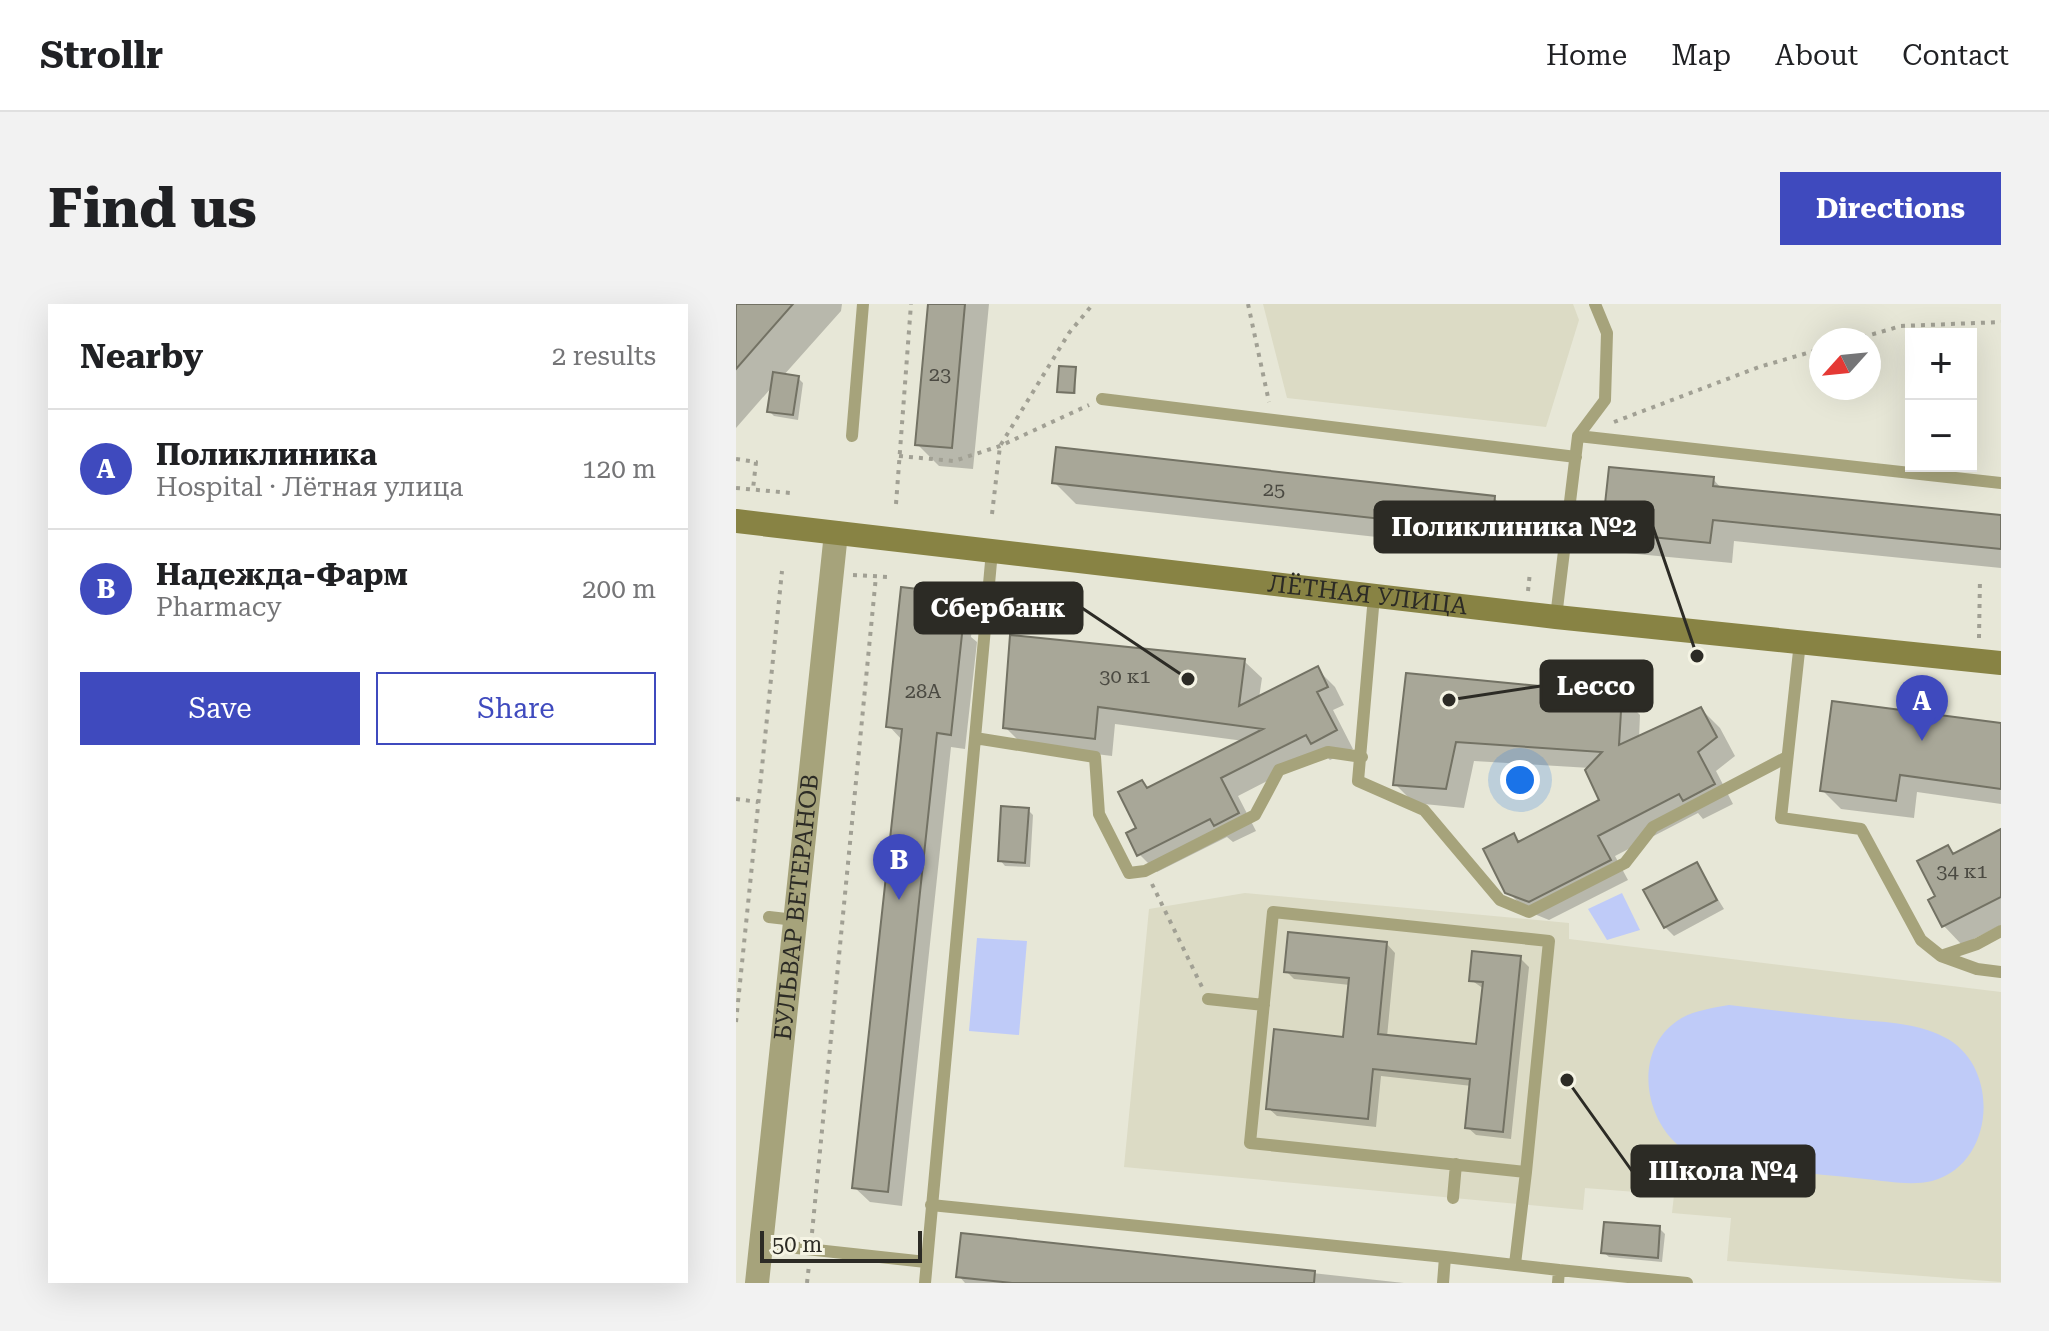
<!DOCTYPE html>
<html lang="en">
<head>
<meta charset="utf-8">
<style>
	body { margin:0; font-family:"Roboto Serif",serif; background:#f2f2f2; color:#202124 }
	.controls { position:absolute; right:24px; top:24px; display:grid; overflow:hidden; border-radius:0px; box-shadow:0 8px 32px #0002 }
	.controls button { width:72px; height:72px; display:grid; place-items:center; padding:0; border:0; border-bottom:2px solid #e0e0e0; background:#fff; color:#202124; font:40px sans-serif }
	.compass { position:absolute; left:1073px; top:24px; width:72px; height:72px; border-radius:50%; background:#fff; box-shadow:0 8px 32px #0002; rotate:243deg }
	.scale { position:absolute; left:24px; bottom:20px; width:162px; box-sizing:border-box; padding-left:8px; border:4px solid #2c2b25; border-top:0; font-size:22px; line-height:28px; white-space:nowrap; color:#2c2b25; -webkit-text-stroke:6px #f5f4e4; paint-order:stroke }
	.you { position:absolute; left:784px; top:476px; width:28px; height:28px; margin:-20px; border:6px solid #fff; border-radius:50%; background:#1a73e8; box-shadow:0 0 0 12px #1a73e833 }
	.badge { display:grid; place-items:center; width:52px; height:52px; border-radius:50%; background:#3f4abe; color:#fff; font-size:26px; font-weight:700 }
	.pin { position:absolute; translate:-50% -66px; filter:drop-shadow(0 2px 4px #0008) }
	.pin::after { content:''; position:absolute; top:42px; width:28px; height:24px; background:inherit; clip-path:polygon(0 0,100% 0,50% 100%) }
	.list { margin:0; padding:0; list-style:none }
	h2 { display:flex; justify-content:space-between; align-items:center; height:104px; margin:0; padding:0 32px; font-size:34px }
	h2 small { font-size:26px; font-weight:400; color:#757577 }
	.list li { display:grid; grid-template-columns:52px 1fr auto; gap:24px; align-items:center; box-sizing:border-box; height:120px; padding:0 32px; border-top:2px solid #e0e0e0 }
	.list b { display:block; font-size:30px; white-space:nowrap }
	.list p { margin:0; font-size:26px; white-space:nowrap; color:#757577 }
	.list em { font-size:26px; font-style:normal; color:#757577 }
	.actions { display:flex; gap:16px; padding:24px 32px }
	.actions a { flex:1; padding:18px 0; border:2px solid #3f4abe; border-radius:0px; text-align:center; font-size:28px; color:#3f4abe }
	.actions .main { background:#3f4abe; color:#fff }
	.map { position:relative; flex:none; width:1265px; height:979px; overflow:hidden; border-radius:0px }
	header { display:flex; align-items:center; gap:48px; box-sizing:border-box; height:112px; padding:0 40px; background:#fff; border-bottom:2px solid #e0e0e0 }
	header strong { font-size:38px }
	nav { display:flex; gap:44px; margin-inline-start:auto; font-size:28px }
	.intro { display:flex; align-items:center; justify-content:space-between; box-sizing:border-box; height:192px; padding:0 48px }
	h1 { margin:0; font-size:56px }
	.button { padding:20px 36px; border-radius:0px; background:#3f4abe; color:#fff; font-size:28px; font-weight:700 }
	main { display:flex; gap:48px; padding:0 48px }
	aside { flex:1; background:#fff; border-radius:0px; box-shadow:0 8px 32px #0002 }
	.map>svg:first-child { display:block }
</style>
</head>
<body>
<header>
<strong>Strollr</strong>
<nav><a>Home</a><a>Map</a><a>About</a><a>Contact</a></nav>
</header>
<div class="intro"><h1>Find us</h1><a class="button">Directions</a></div>
<main>
<aside>
<h2>Nearby<small>2 results</small></h2>
<ul class="list">
<li><span class="badge">A</span><div><b>Поликлиника</b><p>Hospital · Лётная улица</p></div><em>120 m</em></li>
<li><span class="badge">B</span><div><b>Надежда-Фарм</b><p>Pharmacy</p></div><em>200 m</em></li>
</ul>
<div class="actions"><a class="main">Save</a><a>Share</a></div>
</aside>
<div class="map">
<svg width="1265" height="979" viewBox="0 0 1265 979">
	<rect width="100%" height="100%" fill="#e7e7d7"/>
	<path fill="#dcdbc5" d="M 527,0 L 837,0 L 843,16 L 810,123 L 551,94 Z
		M 509,589 L 833,619 L 833,635 L 1265,688 L 1265,978 L 991,957 L 995,914 L 936,909 L 938,891 L 849,884 L 847,906 L 388,863 L 413,605 Z"/>
	<path fill="#bfcbf8" d="M 886,589 L 904,626 L 871,636 L 852,605 Z
		M 241,634 L 291,637 L 283,731 L 233,727 Z
		M 993,701 C 1033,706 1073,710 1113,715 C 1145,718 1179,718 1208,733 C 1265,761 1260,860 1196,877 C 1175,882 1150,877 1129,875 C 1091,870 978,864 950,847 C 908,820 896,748 941,717 C 955,707 976,704 993,701 Z"/>
	<path fill="#0003" d="M 0,0 L 106,0 L 105,7 L 47,72 L 62,74 L 67,79 L 62,116 L 38,112 L 33,107 L 36,83 L 0,124 Z
		M 194,0 L 253,0 L 237,165 L 203,162 L 181,140 Z
		M 339,65 L 340,90 L 325,89 L 323,87 Z
		M 977,175 L 986,185 L 1265,213 L 1265,264 L 998,237 L 996,259 L 890,249 L 868,227 Z
		M 318,178 L 758,194 L 780,215 L 777,248 L 340,200 Z
		M 223,291 L 238,307 L 235,333 L 241,338 L 229,445 L 215,443 L 166,902 L 134,898 L 118,883 L 166,436 L 153,422 Z
		M 508,357 L 526,374 L 523,394 L 581,365 L 599,383 L 608,401 L 597,406 L 617,445 L 594,456 L 586,449 L 502,492 L 520,527 L 497,538 L 491,533 L 421,568 L 403,550 L 406,478 L 413,485 L 508,437 L 379,420 L 376,452 L 287,441 L 269,423 Z
		M 672,371 L 885,392 L 904,411 L 903,434 L 965,405 L 984,424 L 999,452 L 980,467 L 997,500 L 967,515 L 962,509 L 879,552 L 892,576 L 813,616 L 791,607 L 771,587 L 777,532 L 785,539 L 865,497 L 854,464 L 738,457 L 728,504 L 678,499 L 659,480 Z
		M 1265,421 L 1265,500 L 1181,488 L 1178,514 L 1105,505 L 1086,486 Z
		M 292,506 L 297,511 L 294,563 L 269,562 L 264,556 Z
		M 1265,527 L 1265,621 L 1226,641 L 1208,622 L 1195,597 L 1202,593 L 1212,544 L 1219,551 Z
		M 961,561 L 988,605 L 938,632 L 929,623 Z
		M 651,640 L 659,649 L 651,733 L 742,743 L 748,685 L 735,676 L 784,654 L 793,663 L 775,835 L 740,831 L 731,823 L 736,782 L 645,772 L 640,823 L 541,812 L 532,804 L 609,735 L 614,681 L 558,675 L 550,667 Z
		M 923,924 L 929,930 L 926,958 L 873,953 L 867,948 Z
		M 227,931 L 668,979 L 229,979 L 223,972 Z"/>
	<path fill="#a8a798" stroke="#737264" stroke-width="2" d="M 0,0 L 57,0 L 0,65 Z
		M 192,0 L 229,0 L 216,144 L 179,141 Z
		M 323,62 L 340,63 L 338,89 L 321,88 Z
		M 37,68 L 63,72 L 57,111 L 31,108 Z
		M 320,143 L 759,192 L 756,227 L 316,179 Z
		M 873,163 L 978,173 L 977,182 L 1265,211 L 1265,245 L 977,216 L 974,239 L 866,228 Z
		M 165,283 L 224,290 L 221,321 L 227,321 L 215,431 L 201,429 L 152,888 L 116,884 L 166,425 L 150,423 Z
		M 274,331 L 509,355 L 503,402 L 582,362 L 592,383 L 581,388 L 601,426 L 575,440 L 570,431 L 485,474 L 503,509 L 478,522 L 474,515 L 401,552 L 390,529 L 400,524 L 382,488 L 406,476 L 411,484 L 527,425 L 362,403 L 359,435 L 267,424 Z
		M 670,369 L 886,390 L 883,441 L 965,403 L 981,433 L 962,448 L 979,480 L 947,497 L 943,490 L 862,532 L 875,556 L 793,598 L 769,589 L 747,545 L 778,529 L 782,538 L 863,496 L 849,466 L 866,448 L 720,438 L 710,485 L 657,481 Z
		M 1096,397 L 1265,419 L 1265,485 L 1164,471 L 1160,497 L 1084,487 Z
		M 265,502 L 293,504 L 289,559 L 262,557 Z
		M 1265,525 L 1265,593 L 1206,623 L 1192,596 L 1199,592 L 1181,557 L 1212,541 L 1217,550 Z
		M 961,558 L 981,596 L 928,624 L 907,586 Z
		M 552,628 L 651,638 L 642,730 L 740,740 L 747,678 L 733,677 L 736,647 L 785,652 L 767,828 L 729,824 L 734,775 L 637,765 L 632,815 L 530,805 L 538,725 L 607,733 L 613,674 L 548,668 Z
		M 868,918 L 924,922 L 922,954 L 865,949 Z
		M 225,929 L 579,967 L 578,979 L 276,979 L 220,973 Z"/>
	<g fill="none" stroke-linecap="round" stroke-linejoin="round">
		<path stroke="#a1a094" stroke-width="4" stroke-dasharray="4 6" stroke-linecap="butt" d="M 512,0 L 533,98
			M 1117,36 L 1165,22 L 1265,18
			M 878,118 L 1023,63 L 1085,45
			M 163,152 L 218,157 L 264,142 L 353,101
			M 0,155 L 20,158 L 17,185
			M 0,184 L 55,189
			M 160,200 L 175,0
			M 256,210 L 264,142 L 333,29 L 357,0
			M 117,271 L 153,273
			M 792,287 L 794,268
			M 1243,334 L 1244,274
			M 0,495 L 22,498
			M 416,580 L 466,683
			M 0,718 L 46,267
			M 76,929 L 140,272
			M 71,979 L 73,961"/>
		<path stroke="#a6a37b" stroke-width="12" d="M 366,95 L 840,153
			M 116,132 L 127,0
			M 842,132 L 1265,179
			M 256,247 L 239,434 L 359,453 L 363,510 L 393,569 L 409,567 L 519,511 L 543,466 L 592,448 L 626,453
			M 638,292 L 622,477 L 688,506 L 764,596 L 793,608 L 889,559 L 917,523 L 1049,454
			M 820,313 L 842,132 L 869,96 L 871,29 L 859,0
			M 1064,338 L 1045,514 L 1125,525 L 1185,636 L 1205,652 L 1241,640 L 1265,627
			M 33,613 L 59,616
			M 1205,652 L 1241,665 L 1265,668
			M 472,695 L 528,701
			M 717,894 L 720,860
			M 195,901 L 709,953 L 707,979
			M 25,940 L 190,958
			M 709,953 L 823,966
			M 779,960 L 790,868 L 813,637 L 537,608 L 514,839 L 790,868
			M 189,979 L 239,434
			M 822,979 L 823,966 L 951,979"/>
		<path stroke="#a6a37b" stroke-width="24" id="s1" d="M 21,979 L 100,229"/>
		<path stroke="#888344" stroke-width="24" id="s2" d="M 0,217 L 820,313 L 1265,359"/>
	</g>
	<g text-anchor="middle" dominant-baseline="central" stroke-width="6" stroke-linejoin="round" paint-order="stroke">
		<g font-size="20" fill="#4b4a42">
			<text x="204" y="70">23</text>
			<text x="538" y="185">25</text>
			<text x="389" y="372">30 к1</text>
			<text x="187" y="387">28А</text>
			<text x="1226" y="567">34 к1</text>
		</g>
		<g font-size="24" fill="#2c2b25" stroke="#f5f4e4">
			<text stroke="none"><textPath href="#s2" startOffset="636">ЛЁТНАЯ УЛИЦА</textPath></text>
			<text stroke="none"><textPath href="#s1" startOffset="378">БУЛЬВАР ВЕТЕРАНОВ</textPath></text>
		</g>
	</g>
	<path fill="none" stroke="#2c2b25" stroke-width="3" d="M961 352L917 223M452 375L346 304M713 396L805 382M831 776L896 867"/>
	<g fill="#2c2b25" stroke="#f5f4e4" stroke-width="3">
		<circle cx="961" cy="352" r="8"/>
		<circle cx="452" cy="375" r="8"/>
		<circle cx="713" cy="396" r="8"/>
		<circle cx="831" cy="776" r="8"/>
	</g>
	<g fill="#2c2b25" stroke="#2c2b25" stroke-width="3">
		<rect x="639" y="198" width="278" height="50" rx="8"/>
		<rect x="179" y="279" width="167" height="50" rx="8"/>
		<rect x="805" y="357" width="111" height="50" rx="8"/>
		<rect x="896" y="842" width="182" height="50" rx="8"/>
	</g>
	<g font-size="26" text-anchor="middle" font-weight="bold" fill="#fff">
		<text x="778" y="232">Поликлиника №2</text>
		<text x="262" y="313">Сбербанк</text>
		<text x="860" y="391">Lecco</text>
		<text x="987" y="876">Школа №4</text>
	</g>
</svg>
<div class="controls">
<button>+</button>
<button>−</button>
</div>
<svg class="compass" viewBox="-18 -18 36 36"><path d="M0-13l5 13h-10z" fill="#e53935"/><path d="M0 13l5-13h-10z" fill="#757577"/></svg>
<div class="scale">50 m</div>
<div class="you"></div>
<div class="pin badge" style="left:1186px;top:437px">A</div>
<div class="pin badge" style="left:163px;top:596px">B</div>
</div>
</main>
</body>
</html>
